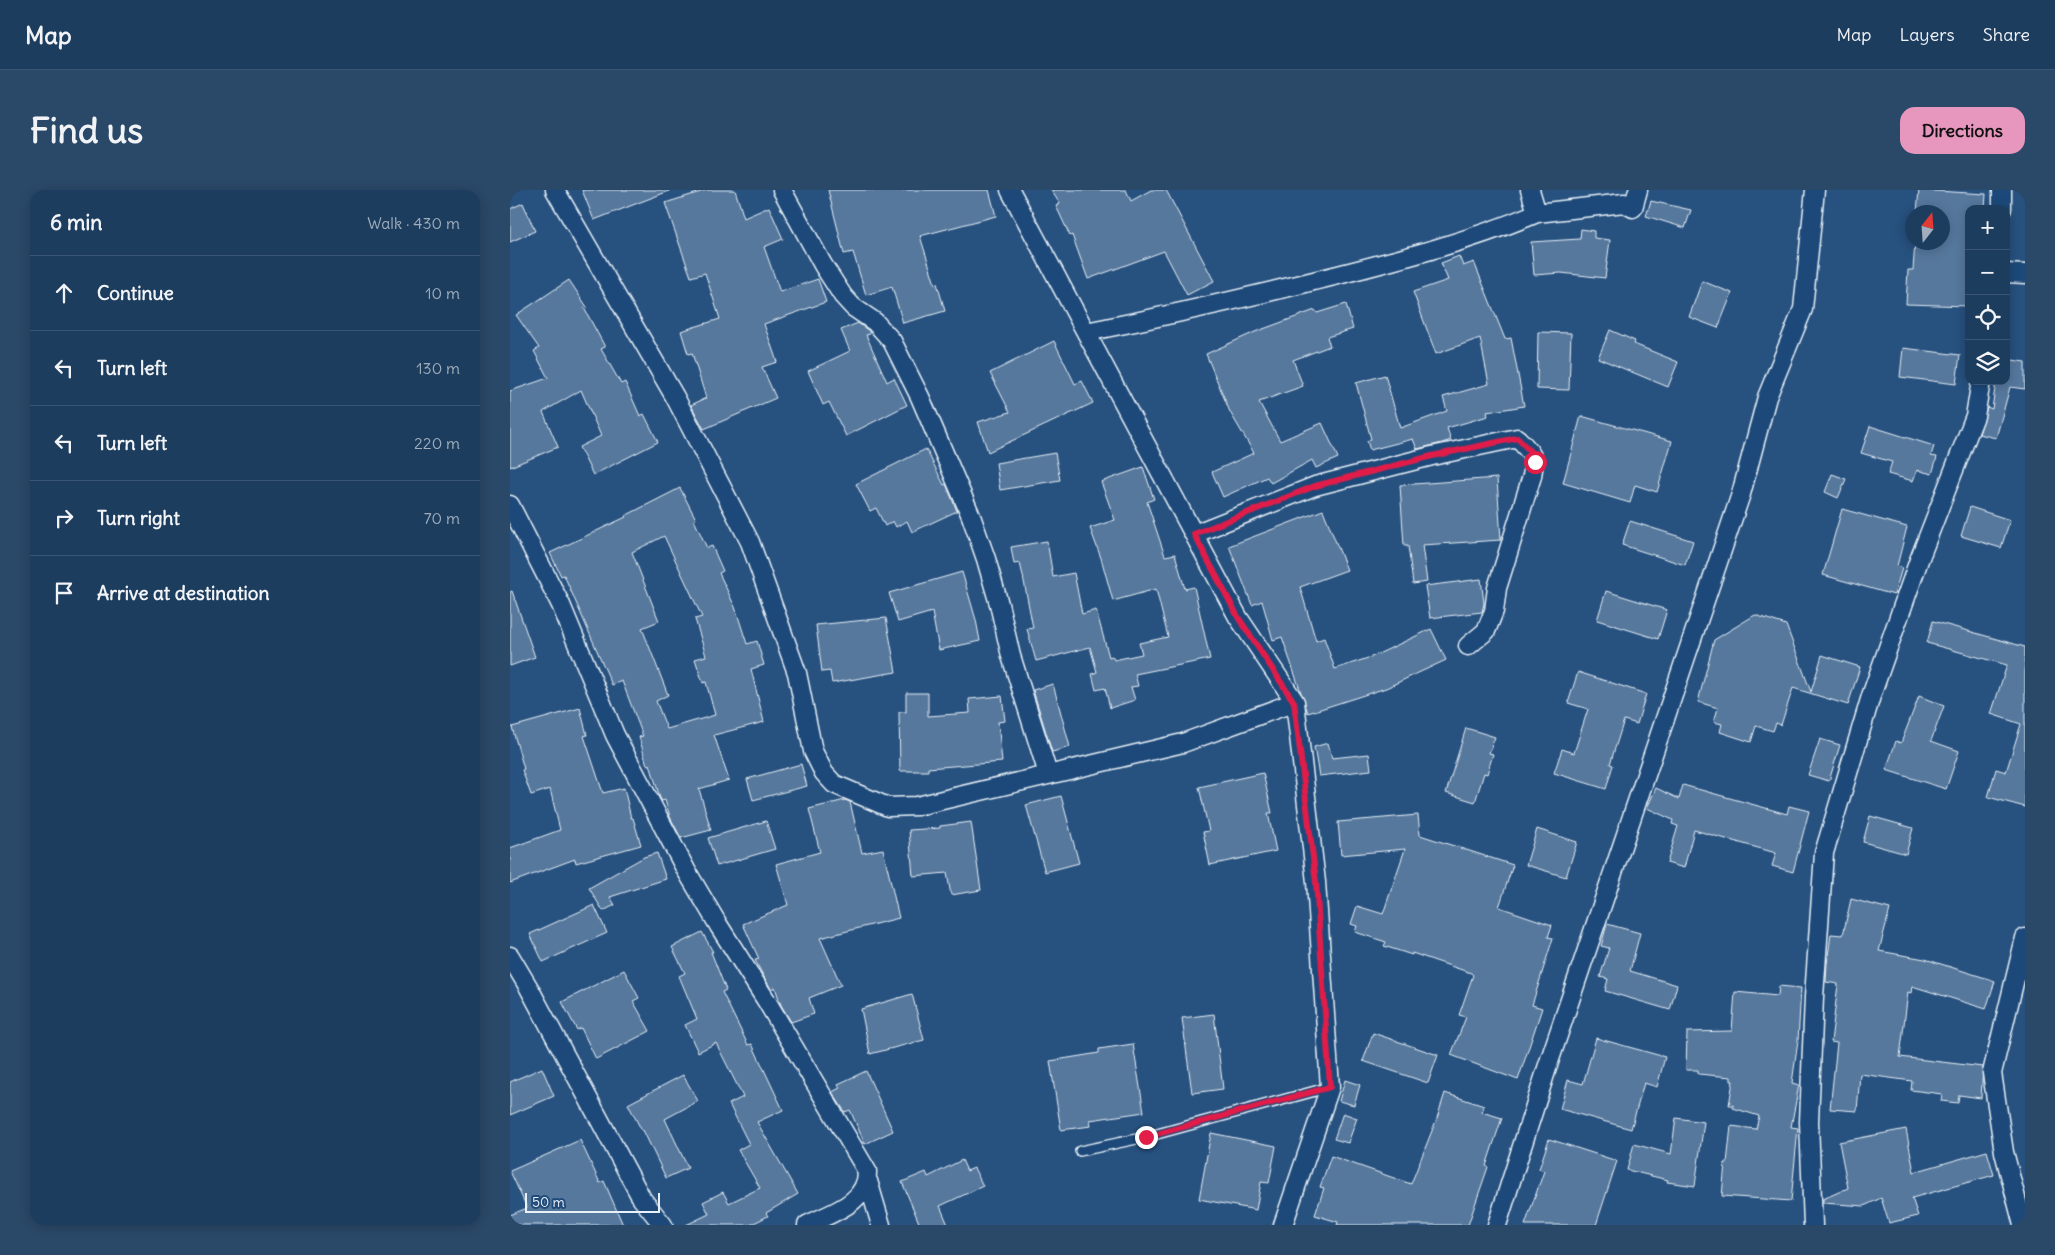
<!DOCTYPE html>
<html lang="en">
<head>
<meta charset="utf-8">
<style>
	body { margin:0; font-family:Delius,sans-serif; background:#2a4868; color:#f1f3f6 }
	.controls { position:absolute; right:15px; top:15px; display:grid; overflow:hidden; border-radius:10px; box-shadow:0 2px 12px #0003 }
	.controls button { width:45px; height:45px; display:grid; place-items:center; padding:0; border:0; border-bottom:1px solid #3b5674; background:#1d3d5f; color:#f1f3f6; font:25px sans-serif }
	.compass { position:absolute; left:1395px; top:15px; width:45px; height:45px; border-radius:50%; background:#1d3d5f; box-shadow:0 2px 12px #0003; rotate:17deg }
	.scale { position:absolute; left:15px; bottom:12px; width:135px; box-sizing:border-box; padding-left:5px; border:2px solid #e8f1f8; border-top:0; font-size:14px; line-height:18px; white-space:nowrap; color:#e8f1f8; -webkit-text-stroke:4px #1f4a7a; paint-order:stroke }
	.stop { position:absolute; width:15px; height:15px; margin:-11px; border:4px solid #e11d48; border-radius:50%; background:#fff }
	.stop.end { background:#e11d48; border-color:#fff; box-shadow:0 1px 5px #0008 }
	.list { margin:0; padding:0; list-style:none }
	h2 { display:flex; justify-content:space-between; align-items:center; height:65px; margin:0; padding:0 20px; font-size:21px }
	h2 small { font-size:16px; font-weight:400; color:#a0aebd }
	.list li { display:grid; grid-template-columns:32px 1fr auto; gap:15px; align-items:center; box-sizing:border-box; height:75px; padding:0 20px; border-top:1px solid #3b5674 }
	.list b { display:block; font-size:19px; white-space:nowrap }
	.list em { font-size:16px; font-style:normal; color:#a0aebd }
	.icon { flex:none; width:28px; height:28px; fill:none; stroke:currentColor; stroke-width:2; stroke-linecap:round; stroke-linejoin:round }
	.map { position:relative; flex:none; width:1515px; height:1035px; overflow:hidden; border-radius:15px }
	header { display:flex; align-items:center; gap:30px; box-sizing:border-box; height:70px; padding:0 25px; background:#1d3d5f; border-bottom:1px solid #3b5674 }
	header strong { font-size:24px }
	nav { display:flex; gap:28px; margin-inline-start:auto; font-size:18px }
	.intro { display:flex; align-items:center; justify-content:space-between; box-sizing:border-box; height:120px; padding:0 30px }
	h1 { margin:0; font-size:35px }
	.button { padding:12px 22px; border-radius:15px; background:#e797bd; color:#111; font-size:18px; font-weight:700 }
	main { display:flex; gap:30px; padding:0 30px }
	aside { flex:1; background:#1d3d5f; border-radius:15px; box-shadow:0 2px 12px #0003 }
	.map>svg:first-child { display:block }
</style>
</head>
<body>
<header>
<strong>Map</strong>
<nav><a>Map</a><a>Layers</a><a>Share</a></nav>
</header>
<div class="intro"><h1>Find us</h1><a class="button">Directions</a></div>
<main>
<aside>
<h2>6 min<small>Walk · 430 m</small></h2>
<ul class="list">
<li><svg class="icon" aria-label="ahead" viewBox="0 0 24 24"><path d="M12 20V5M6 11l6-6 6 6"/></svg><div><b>Continue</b></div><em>10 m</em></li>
<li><svg class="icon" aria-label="left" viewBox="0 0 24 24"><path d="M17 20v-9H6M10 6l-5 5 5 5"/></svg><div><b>Turn left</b></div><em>130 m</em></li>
<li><svg class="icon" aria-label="left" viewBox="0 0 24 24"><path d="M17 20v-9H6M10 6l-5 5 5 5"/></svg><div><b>Turn left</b></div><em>220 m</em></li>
<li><svg class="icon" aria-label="right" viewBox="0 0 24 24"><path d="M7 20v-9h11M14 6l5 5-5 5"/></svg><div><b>Turn right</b></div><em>70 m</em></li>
<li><svg class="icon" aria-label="arrive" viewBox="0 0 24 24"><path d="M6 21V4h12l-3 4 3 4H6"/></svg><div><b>Arrive at destination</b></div></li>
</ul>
</aside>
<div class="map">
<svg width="1515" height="1035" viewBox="0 0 1515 1035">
	<rect width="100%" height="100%" fill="#27517f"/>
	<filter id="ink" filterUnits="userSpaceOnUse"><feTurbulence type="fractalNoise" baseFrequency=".02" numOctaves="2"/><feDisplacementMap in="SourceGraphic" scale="10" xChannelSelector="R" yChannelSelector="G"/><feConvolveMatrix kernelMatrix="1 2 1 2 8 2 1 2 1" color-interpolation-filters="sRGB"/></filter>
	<g filter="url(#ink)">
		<path fill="#57789d" stroke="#e8f1f8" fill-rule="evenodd" d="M 72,0 L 159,0 L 159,1 L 84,30 Z
			M 197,0 L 225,0 L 234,28 L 259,17 L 273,49 L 254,57 L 270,102 L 308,89 L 316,112 L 254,134 L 267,172 L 252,177 L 266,208 L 194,239 L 181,215 L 196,208 L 182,163 L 178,164 L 171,141 L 210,129 L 195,83 L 181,87 L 155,13 Z
			M 318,0 L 479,0 L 486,26 L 410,46 L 425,94 L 427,93 L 435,121 L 393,133 L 382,97 L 356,105 L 343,62 L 334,64 Z
			M 541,0 L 616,0 L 621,11 L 641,0 L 656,0 L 704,91 L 677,105 L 654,61 L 578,89 L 562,45 L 560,46 L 546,16 L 550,14 Z
			M 1409,0 L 1476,4 L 1475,19 L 1459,19 L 1459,116 L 1396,114 L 1398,80 L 1403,80 L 1405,52 L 1432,52 L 1432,22 L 1407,22 Z
			M 1141,11 L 1181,20 L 1175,38 L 1136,26 Z
			M 13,13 L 25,41 L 0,52 L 0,19 Z
			M 1071,39 L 1084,41 L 1084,48 L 1100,50 L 1095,88 L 1051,83 L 1024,85 L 1021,52 L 1070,49 Z
			M 949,66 L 953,76 L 964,72 L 995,149 L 1001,148 L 1014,216 L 977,222 L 978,226 L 937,238 L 941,250 L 932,253 L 907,259 L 903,249 L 860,260 L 857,251 L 861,249 L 846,193 L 875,185 L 890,238 L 937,221 L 933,207 L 979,194 L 970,148 L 926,164 L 903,102 L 938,90 L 931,73 Z
			M 59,90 L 77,117 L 74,118 L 95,157 L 91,159 L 111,194 L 115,192 L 130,226 L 134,224 L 148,252 L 83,285 L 69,257 L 91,246 L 71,200 L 33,222 L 48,257 L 0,277 L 0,201 L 38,188 L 24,161 L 29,158 L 6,125 Z
			M 1192,91 L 1222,103 L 1208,138 L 1179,127 Z
			M 836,114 L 843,139 L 817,147 L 820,156 L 783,170 L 793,196 L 749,212 L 770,251 L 812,233 L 828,268 L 806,278 L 802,270 L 761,293 L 757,287 L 713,307 L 702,282 L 744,263 L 720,222 L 696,164 L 745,142 L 805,120 L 807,123 Z
			M 348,133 L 359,141 L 360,144 L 356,145 L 377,192 L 384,188 L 397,215 L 336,246 L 319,212 L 313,215 L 298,181 L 340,161 L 331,140 Z
			M 1100,140 L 1125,151 L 1124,154 L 1168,172 L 1158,197 L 1088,168 Z
			M 1028,142 L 1061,143 L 1059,200 L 1027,199 Z
			M 544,151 L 565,194 L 572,191 L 583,213 L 478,262 L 468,232 L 500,222 L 480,183 Z
			M 1393,158 L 1450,165 L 1446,194 L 1390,187 Z
			M 1496,169 L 1515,172 L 1515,199 L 1500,197 L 1486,248 L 1469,244 L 1477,217 L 1482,219 L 1486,191 L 1496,191 Z
			M 1071,226 L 1162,251 L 1147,302 L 1125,295 L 1120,313 L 1053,293 Z
			M 1360,236 L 1424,256 L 1421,266 L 1427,267 L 1422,284 L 1407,280 L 1403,291 L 1378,284 L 1382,272 L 1351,263 Z
			M 416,259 L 434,295 L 436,294 L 447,321 L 402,342 L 397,331 L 386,337 L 383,331 L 375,336 L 366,318 L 360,321 L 346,294 Z
			M 545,263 L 550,290 L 490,300 L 486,273 Z
			M 633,277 L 644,309 L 637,312 L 655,366 L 665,364 L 675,399 L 684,397 L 700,469 L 625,484 L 628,496 L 621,497 L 625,510 L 600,518 L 595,498 L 586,500 L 582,484 L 587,482 L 580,457 L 526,471 L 517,439 L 523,438 L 513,386 L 510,373 L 504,374 L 501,357 L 537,351 L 543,387 L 564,383 L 572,424 L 586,420 L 599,467 L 602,466 L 604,470 L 632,464 L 629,453 L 658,447 L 646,399 L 603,411 L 591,368 L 580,338 L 605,330 L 591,292 Z
			M 1322,284 L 1336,289 L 1328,308 L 1315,302 Z
			M 987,288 L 991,350 L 912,355 L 917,392 L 903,394 L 898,356 L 894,356 L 890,295 Z
			M 170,298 L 186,329 L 184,330 L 197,358 L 202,356 L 213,381 L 209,383 L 225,417 L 237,454 L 247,451 L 254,475 L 241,479 L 254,532 L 204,545 L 219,590 L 189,599 L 201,640 L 171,648 L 160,627 L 155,610 L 152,611 L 150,608 L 140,574 L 137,575 L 129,547 L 133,546 L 112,491 L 102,495 L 54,385 L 51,386 L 40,363 L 116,327 L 115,326 ZM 154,346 L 192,427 L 185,429 L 196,466 L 185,469 L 193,493 L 196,492 L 205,525 L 157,539 L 146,511 L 158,505 L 132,438 L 149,431 L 122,362 Z
			M 1460,317 L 1500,330 L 1491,358 L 1451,346 Z
			M 1332,319 L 1397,337 L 1387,376 L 1392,378 L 1384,405 L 1313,385 Z
			M 813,320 L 837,380 L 790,397 L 806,451 L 814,448 L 825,479 L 864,466 L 921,439 L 936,470 L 876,498 L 798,523 L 772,447 L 763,450 L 752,411 L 742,415 L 719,356 Z
			M 1120,331 L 1183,351 L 1175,375 L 1112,355 Z
			M 452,382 L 466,430 L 470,451 L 429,460 L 422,422 L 388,432 L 379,403 Z
			M 971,389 L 974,413 L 972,422 L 920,428 L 915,396 Z
			M 2,401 L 25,467 L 0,476 L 0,402 Z
			M 1096,401 L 1157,420 L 1148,449 L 1087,430 Z
			M 1245,425 L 1276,435 L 1301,502 L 1312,465 L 1350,477 L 1338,515 L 1283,498 L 1271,535 L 1266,533 L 1263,541 L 1246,536 L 1241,552 L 1210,542 L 1212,534 L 1204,532 L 1208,518 L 1188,512 L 1204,450 Z
			M 376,428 L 386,482 L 322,493 L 320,481 L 312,482 L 306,435 Z
			M 1423,431 L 1515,457 L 1515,617 L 1478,607 L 1486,579 L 1496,582 L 1511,534 L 1481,524 L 1497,475 L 1417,453 Z
			M 1068,482 L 1136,504 L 1127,534 L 1114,530 L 1100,574 L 1103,575 L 1096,599 L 1044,583 L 1052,559 L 1064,563 L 1078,519 L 1058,513 Z
			M 543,494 L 560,557 L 542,562 L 523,500 Z
			M 396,503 L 418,503 L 418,526 L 460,523 L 459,509 L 492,506 L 495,531 L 488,532 L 492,572 L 418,578 L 418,581 L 390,581 L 389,522 L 396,522 Z
			M 1409,506 L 1434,516 L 1421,551 L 1449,561 L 1436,599 L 1376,580 L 1386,551 L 1391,553 Z
			M 70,518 L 77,545 L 74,546 L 93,603 L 114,598 L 121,628 L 123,628 L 131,655 L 66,673 L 65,669 L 0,693 L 0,658 L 50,640 L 40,599 L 21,605 L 12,580 L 14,579 L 2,537 Z
			M 956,538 L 985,547 L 979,563 L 983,564 L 977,584 L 974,583 L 965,612 L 936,603 Z
			M 1310,549 L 1330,555 L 1319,591 L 1298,585 Z
			M 818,553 L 822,568 L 859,564 L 861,580 L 809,586 L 804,557 Z
			M 291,574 L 297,596 L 243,610 L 237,589 Z
			M 753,583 L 762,623 L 758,623 L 766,661 L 700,675 L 693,642 L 699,641 L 689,597 Z
			M 1173,595 L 1277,624 L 1279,616 L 1299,621 L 1283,682 L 1262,676 L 1266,663 L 1184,640 L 1174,678 L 1157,673 L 1168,636 L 1162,634 L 1163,630 L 1137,618 L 1146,598 L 1169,609 Z
			M 551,606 L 569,673 L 535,682 L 516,615 Z
			M 335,610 L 340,612 L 352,663 L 373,659 L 389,728 L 310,748 L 331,795 L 299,808 L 304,824 L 281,832 L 271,815 L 265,797 L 261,799 L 250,780 L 245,770 L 249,769 L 233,734 L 278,715 L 266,674 L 310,662 L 299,619 Z
			M 908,625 L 910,645 L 1003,675 L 989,717 L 1042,735 L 1038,747 L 1043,748 L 1022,815 L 1032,818 L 1008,890 L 941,865 L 956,827 L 949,825 L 963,785 L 961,783 L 902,763 L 902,765 L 874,756 L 876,752 L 845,742 L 847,736 L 841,734 L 847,716 L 873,724 L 895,659 L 831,665 L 828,632 Z
			M 1360,626 L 1403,638 L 1396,664 L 1353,652 Z
			M 256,631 L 265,659 L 207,676 L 198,648 Z
			M 461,632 L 471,700 L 441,705 L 437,683 L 403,686 L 399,640 L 430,638 L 430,636 Z
			M 1027,639 L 1067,652 L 1056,687 L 1016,675 Z
			M 147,663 L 156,689 L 100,707 L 105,715 L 93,721 L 79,698 L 134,667 Z
			M 1341,709 L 1380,719 L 1369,761 L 1415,769 L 1485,791 L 1476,819 L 1402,796 L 1401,803 L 1398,802 L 1390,867 L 1473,877 L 1471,908 L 1449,905 L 1448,913 L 1431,911 L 1432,904 L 1401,900 L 1402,891 L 1350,884 L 1347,921 L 1320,919 L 1327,853 L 1321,852 L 1328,794 L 1316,792 L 1317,774 L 1321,744 L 1333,745 Z
			M 84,715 L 97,743 L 33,772 L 20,744 Z
			M 1097,734 L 1130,743 L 1120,781 L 1167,795 L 1160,820 L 1095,801 L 1098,789 L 1090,787 L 1099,758 L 1091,756 Z
			M 192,742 L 203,762 L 201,762 L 216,800 L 212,802 L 238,855 L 242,854 L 273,920 L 247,932 L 288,1004 L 256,1023 L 258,1026 L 240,1035 L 176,1035 L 199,1024 L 193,1012 L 213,1002 L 219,1013 L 250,998 L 228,960 L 239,954 L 219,914 L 233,907 L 206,853 L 188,862 L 175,835 L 187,829 L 169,786 L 175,783 L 162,757 Z
			M 114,780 L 129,808 L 123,811 L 140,841 L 86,869 L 71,838 L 67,840 L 52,812 Z
			M 1269,796 L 1291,798 L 1288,851 L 1282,893 L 1289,895 L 1281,937 L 1288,938 L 1281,1011 L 1212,1006 L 1215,973 L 1217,973 L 1221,936 L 1246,939 L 1249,926 L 1223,918 L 1223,915 L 1219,915 L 1223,891 L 1221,891 L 1221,887 L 1188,884 L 1188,880 L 1176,880 L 1177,842 L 1222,841 L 1225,802 L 1268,806 Z
			M 402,804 L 414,850 L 360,864 L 351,819 Z
			M 704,824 L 713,899 L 682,903 L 672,828 Z
			M 863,843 L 928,865 L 918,893 L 853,871 Z
			M 1086,848 L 1155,867 L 1147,897 L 1134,893 L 1121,939 L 1050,919 L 1058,890 L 1073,894 Z
			M 623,854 L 634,922 L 580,930 L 581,936 L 551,940 L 540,871 L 589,863 L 589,859 Z
			M 32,878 L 44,906 L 0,925 L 0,892 Z
			M 356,881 L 383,941 L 355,954 L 340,920 L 335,922 L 322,902 L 330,898 L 328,894 Z
			M 173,885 L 188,911 L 155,929 L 178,978 L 156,988 L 133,940 L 132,941 L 118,914 Z
			M 835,890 L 850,895 L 844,915 L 829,911 Z
			M 935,903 L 974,916 L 972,922 L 992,928 L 976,976 L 978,977 L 958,1035 L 827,1035 L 828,1032 L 805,1025 L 814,998 L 810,997 L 821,966 L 901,994 L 927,928 Z
			M 833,923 L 847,928 L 838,953 L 824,949 Z
			M 1166,928 L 1194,932 L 1185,996 L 1157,992 L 1158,990 L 1117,980 L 1124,954 L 1161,964 Z
			M 1396,939 L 1404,982 L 1477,961 L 1484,985 L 1402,1008 L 1408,1026 L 1379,1033 L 1371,1008 L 1354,1016 L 1313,1013 L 1313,1009 L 1338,998 L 1329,952 Z
			M 701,943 L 766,956 L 759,993 L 751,992 L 746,1020 L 689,1009 Z
			M 1039,949 L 1107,971 L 1086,1035 L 1015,1035 L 1034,981 L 1029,979 Z
			M 70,950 L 90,993 L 94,991 L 113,1035 L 0,1035 L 0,1025 L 17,1018 L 0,981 Z
			M 452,970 L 457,981 L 464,978 L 473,996 L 430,1016 L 438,1035 L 410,1035 L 392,992 L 416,982 L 418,987 Z"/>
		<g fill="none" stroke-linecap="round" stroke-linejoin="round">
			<defs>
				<path id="service" d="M 570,961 L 636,947 L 820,897"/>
				<path id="minor" d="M 45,0 L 165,207 L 240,352 L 287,483 L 303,561 L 314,583 L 324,594 L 378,617 L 407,616 L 673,553 L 785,512
					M 272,0 L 313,75 L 333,106 L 343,117 L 365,132 L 382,151 L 410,207 L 461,326 L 476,369 L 489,414 L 501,466 L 538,584
					M 500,0 L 728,427 L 785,512 L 806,692 L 820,897 L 773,1035
					M 1492,0 L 1492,19
					M 1027,23 L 1114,13 L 1123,18 L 1128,0
					M 1496,83 L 1515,84
					M 576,142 C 661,125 744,106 828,85 C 895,68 963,50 1027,23 L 1020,0
					M 0,315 L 51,415 L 105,545 L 176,680 L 209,736 L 256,810 L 357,981 C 358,1013 321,1023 297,1035
					M 684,344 L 805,296 L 922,266 L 1007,248 C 1021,262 1026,266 1022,286 L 987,398 L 984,421 L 976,441 L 958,456
					M 0,766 L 19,798 L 132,1009 L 153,1035
					M 358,991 L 371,1035
					M 987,1035 L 1038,875 L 1231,304 L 1257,207 L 1293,119 L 1305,0
					M 1303,1035 L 1299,932 L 1304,807 L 1314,663 L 1361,506 L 1409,370 L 1465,226 L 1471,191
					M 1513,1035 L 1494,962 L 1482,883 L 1515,748"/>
			</defs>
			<use href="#service" stroke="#e8f1f8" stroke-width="12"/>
			<use href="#minor" stroke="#e8f1f8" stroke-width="21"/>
			<use href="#service" stroke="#1f4a7a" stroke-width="9"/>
			<use href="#minor" stroke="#1f4a7a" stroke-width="18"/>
		</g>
	</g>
	<g fill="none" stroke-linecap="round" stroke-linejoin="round" filter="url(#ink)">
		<path stroke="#e11d48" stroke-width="6" d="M 636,947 L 820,897 L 806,692 L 784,512 L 728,427 L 684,344 L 805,296 L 922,266 L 1007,248 L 1019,260 L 1025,272"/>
	</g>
</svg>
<div class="controls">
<button>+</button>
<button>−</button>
<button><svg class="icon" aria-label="locate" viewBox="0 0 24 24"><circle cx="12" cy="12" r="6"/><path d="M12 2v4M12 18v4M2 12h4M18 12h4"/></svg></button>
<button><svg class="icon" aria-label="layers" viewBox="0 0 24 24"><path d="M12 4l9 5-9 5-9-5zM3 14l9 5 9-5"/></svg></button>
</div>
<svg class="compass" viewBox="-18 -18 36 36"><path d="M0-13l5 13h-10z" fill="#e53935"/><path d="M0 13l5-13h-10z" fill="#a0aebd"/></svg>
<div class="scale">50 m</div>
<div class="stop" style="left:1025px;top:272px"></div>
<div class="stop end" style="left:636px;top:947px"></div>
</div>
</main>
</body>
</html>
